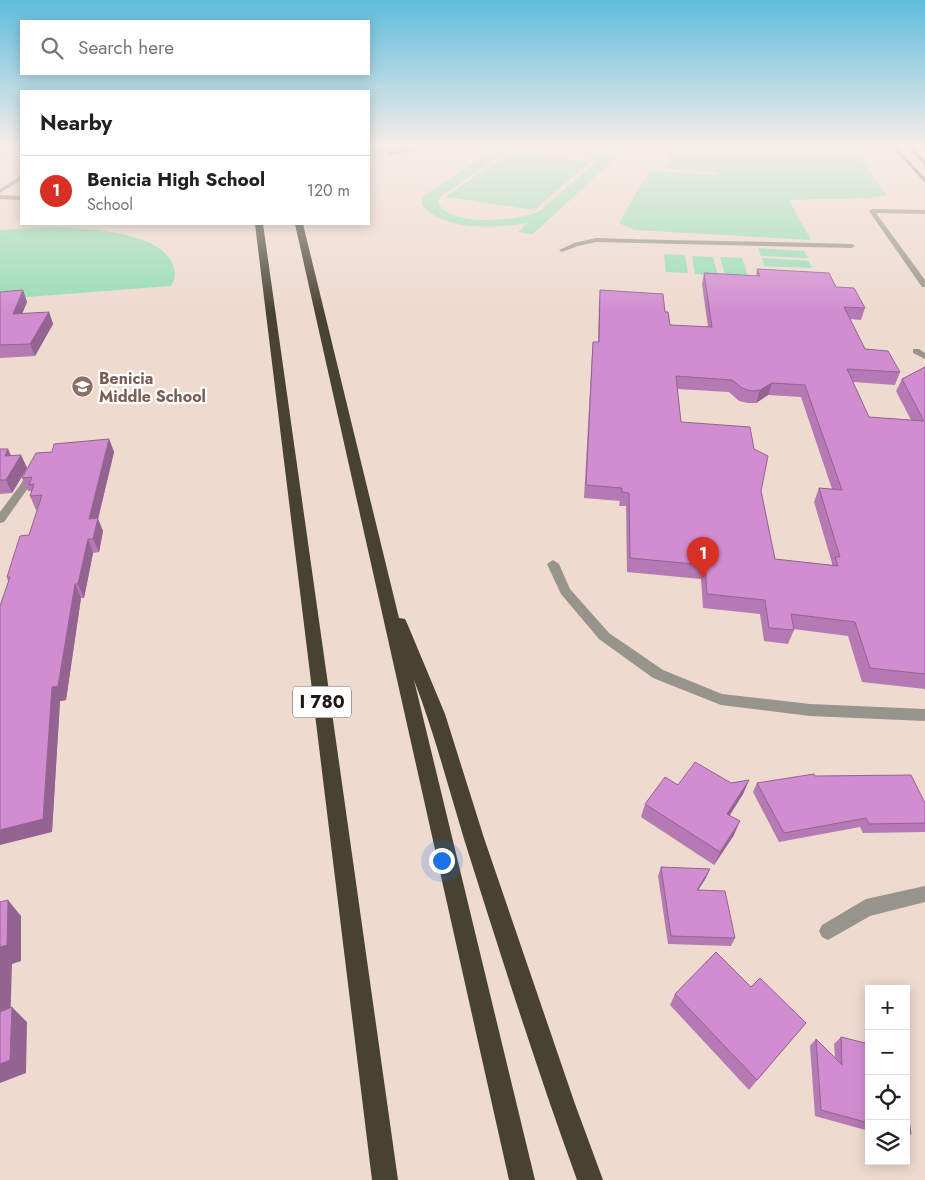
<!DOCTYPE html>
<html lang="en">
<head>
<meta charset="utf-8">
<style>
	body { margin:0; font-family:Jost,sans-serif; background:#f6f6f6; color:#202124 }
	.controls { position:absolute; right:15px; bottom:15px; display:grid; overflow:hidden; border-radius:0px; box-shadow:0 2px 12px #0003 }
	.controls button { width:45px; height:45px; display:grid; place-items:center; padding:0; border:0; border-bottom:1px solid #e0e0e0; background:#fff; color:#202124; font:25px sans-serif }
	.you { position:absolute; left:441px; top:860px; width:18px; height:18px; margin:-12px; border:4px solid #fff; border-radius:50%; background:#1a73e8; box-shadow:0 0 0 8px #1a73e833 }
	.badge { display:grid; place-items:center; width:32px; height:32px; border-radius:50%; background:#d93025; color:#fff; font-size:16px; font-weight:700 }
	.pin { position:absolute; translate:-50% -41px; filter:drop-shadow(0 1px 2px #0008) }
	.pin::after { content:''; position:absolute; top:26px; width:18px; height:15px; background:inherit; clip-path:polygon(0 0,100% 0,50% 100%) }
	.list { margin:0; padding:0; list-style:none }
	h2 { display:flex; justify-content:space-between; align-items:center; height:65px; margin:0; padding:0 20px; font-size:21px }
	h2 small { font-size:16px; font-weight:400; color:#757577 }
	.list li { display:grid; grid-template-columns:32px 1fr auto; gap:15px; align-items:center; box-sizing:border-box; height:70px; padding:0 20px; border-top:1px solid #e0e0e0 }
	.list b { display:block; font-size:19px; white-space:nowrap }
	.list p { margin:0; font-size:16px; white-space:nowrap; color:#757577 }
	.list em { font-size:16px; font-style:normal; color:#757577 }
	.icon { flex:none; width:28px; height:28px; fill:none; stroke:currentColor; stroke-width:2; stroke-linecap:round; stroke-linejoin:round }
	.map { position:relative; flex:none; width:925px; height:1180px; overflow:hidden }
	.search { position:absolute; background:#fff; box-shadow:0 2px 12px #0003; left:20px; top:20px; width:350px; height:55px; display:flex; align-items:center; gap:12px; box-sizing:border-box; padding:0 18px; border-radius:0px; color:#757577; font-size:19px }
	.panel { position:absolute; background:#fff; box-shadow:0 2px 12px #0003; left:20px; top:90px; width:350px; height:135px; border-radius:0px }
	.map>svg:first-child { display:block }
</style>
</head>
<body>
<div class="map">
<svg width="925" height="1180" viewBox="0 0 925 1180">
	<rect width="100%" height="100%" fill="#eedacf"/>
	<path fill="#96ddb5" d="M 507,146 L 538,146 L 506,152 L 440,197 L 438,202 C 447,228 521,221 540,211 L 595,163 L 594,158 L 585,152 L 575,149 L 552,146 L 580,146 L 605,155 L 618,156 L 533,234 L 518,232 L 527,223 C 495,228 446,232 422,205 L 422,200 L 425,195 L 489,153 Z
		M 672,146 L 848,146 L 853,148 L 887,195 L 867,198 L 789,200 L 811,240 L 634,230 L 619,223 L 649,171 L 717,175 L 717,173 L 666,168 Z
		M 510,152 L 590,162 L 534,210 L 445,197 Z
		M 57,227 C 88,229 154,231 171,261 C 176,271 176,277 171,286 L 0,299 L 0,230 Z
		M 758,248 L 804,251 L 808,258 L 761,256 Z
		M 664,254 L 685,255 L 688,273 L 666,272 Z
		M 692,256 L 713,257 L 718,275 L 695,274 Z
		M 720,257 L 742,258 L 748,276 L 725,275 Z
		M 762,258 L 809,261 L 812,268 L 764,266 Z"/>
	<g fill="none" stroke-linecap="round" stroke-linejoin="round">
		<path fill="#97948c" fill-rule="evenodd" d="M 21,176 L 21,180 L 0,193 L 0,189 Z
			M 0,195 L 21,196 L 21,200 L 0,199 Z
			M 596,238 C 681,241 767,241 852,244 L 855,246 L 852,248 L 596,242 L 578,246 L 562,252 L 559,250 L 574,243 Z
			M 913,349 L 919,349 L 925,353 L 925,359 L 913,353 Z
			M 33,467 L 38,470 L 31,484 L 4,522 L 0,523 L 0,512 L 21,484 L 29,468 Z
			M 553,560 L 559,564 L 570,589 L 609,633 L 663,670 L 722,694 L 810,704 L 925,709 L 925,721 L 810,716 L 721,705 L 653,678 L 599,639 L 561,594 L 547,564 Z"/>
		<path fill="#97948c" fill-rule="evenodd" d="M 872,209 L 925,210 L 925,214 L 876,213 L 925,280 L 925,287 L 922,287 L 869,211 Z
			M 925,886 L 925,902 L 870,916 L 828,940 L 822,937 L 819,931 L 822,925 L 866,899 Z"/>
		<path fill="#747064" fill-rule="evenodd" d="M 891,146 L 896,146 L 925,178 L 925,183 Z
			M 907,146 L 912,146 L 925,161 L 925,166 Z"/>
		<path fill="#474231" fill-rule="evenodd" d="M 255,224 L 263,224 L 398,1180 L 372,1180 Z
			M 295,224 L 303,224 L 399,618 L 405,619 L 407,623 L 445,714 L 484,838 L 575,1104 L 603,1180 L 577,1180 C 536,1067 500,953 464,839 C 448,786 434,732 414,680 L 535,1180 L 509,1180 Z"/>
	</g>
	<path fill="#b579b4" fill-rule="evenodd" d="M 369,146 L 431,146 L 431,149 L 389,155 L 385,152 L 369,152 Z
		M 757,269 L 836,287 L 865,308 L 861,320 L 850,319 L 865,349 L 900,372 L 895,385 L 853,382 L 869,417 L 911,420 L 896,391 L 902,379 L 925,367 L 925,689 L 862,682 L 848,636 L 793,629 L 794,630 L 788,644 L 764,641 L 760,614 L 703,608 L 701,579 L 627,572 L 626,506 L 619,506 L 620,501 L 584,498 L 592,354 L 593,342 L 598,342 L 599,302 L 600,290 L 665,312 L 670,325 L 708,327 L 702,284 L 704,273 L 756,276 ZM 677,389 L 729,392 L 739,401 L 748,403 L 756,403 L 768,395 L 801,397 L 832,489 L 819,488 L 814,502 L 832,563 L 832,565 L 775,559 L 761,491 L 681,422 Z
		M 23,290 L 27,302 L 22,314 L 49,312 L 53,324 L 35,356 L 0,358 L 0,292 Z
		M 109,439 L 114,452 L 98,519 L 103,531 L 99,552 L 93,553 L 84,598 L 81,598 L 66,700 L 60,701 L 52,832 L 8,581 L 7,577 L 29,535 L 38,509 L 36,510 L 30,496 L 32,491 L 28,491 L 22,478 L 52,452 Z
		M 0,449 L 11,456 L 21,455 L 27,468 L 12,493 L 0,494 Z
		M 815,776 L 925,803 L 925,832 L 863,833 L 860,827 L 779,842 L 753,792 L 757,783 Z
		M 749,780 L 743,794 L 730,815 L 734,835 L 714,865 L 641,817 L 645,804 L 678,785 L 731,783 Z
		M 661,867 L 706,878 L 698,890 L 735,938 L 731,946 L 668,944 L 658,876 Z
		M 675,994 L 806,1023 L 749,1090 L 670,1005 Z
		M 841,1037 L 869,1044 L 869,1131 L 815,1116 L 810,1046 L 816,1039 L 835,1057 L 834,1044 Z
		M 906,1100 L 911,1134 L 906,1138 Z"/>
	<path fill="#936392" d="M 408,146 L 431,146 L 431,149 L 389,155 L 389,149 Z
		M 23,290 L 27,302 L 17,326 L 13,314 Z
		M 49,312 L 53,324 L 35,356 L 30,344 Z
		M 772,383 L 768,395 L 756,403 L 760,390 Z
		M 109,439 L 114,452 L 98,519 L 103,531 L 99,552 L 93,539 L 89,519 Z
		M 8,449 L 14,462 L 5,456 Z
		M 21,455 L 27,468 L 12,493 L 6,480 Z
		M 88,539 L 93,553 L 84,598 L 78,584 Z
		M 75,584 L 81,598 L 66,700 L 60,701 L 52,832 L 0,845 L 0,830 L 52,687 Z
		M 749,780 L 743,794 L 722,827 L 727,814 Z
		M 740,821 L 734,835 L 714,865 L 720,852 Z
		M 710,869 L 706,878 L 693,898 L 697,890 Z
		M 8,900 L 21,916 L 21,961 L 12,964 L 10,1028 L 0,1018 L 0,947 Z
		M 12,1007 L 27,1022 L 26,1073 L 0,1083 L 0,1064 Z"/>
	<path fill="#d28dd1" stroke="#936392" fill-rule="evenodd" d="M 385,146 L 408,146 L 389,149 Z
		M 757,269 L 829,273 L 836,287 L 854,288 L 865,308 L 844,307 L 865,349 L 888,351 L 900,372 L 847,369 L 869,417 L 924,421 L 902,379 L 925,367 L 925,674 L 870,668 L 855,622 L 791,614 L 794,630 L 769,628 L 765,600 L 707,594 L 705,565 L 630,558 L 629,493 L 622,492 L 622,488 L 586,485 L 593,342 L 599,342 L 600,290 L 663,294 L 665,312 L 668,312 L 670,325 L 712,327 L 704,273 L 760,276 ZM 676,376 L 732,380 L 742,388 L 751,391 L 760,390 L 772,383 L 805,385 L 842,490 L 819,488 L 840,557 L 835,557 L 838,566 L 775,559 L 761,491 L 768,456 L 754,449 L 750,427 L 681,422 Z
		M 23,290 L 13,314 L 49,312 L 30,344 L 0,345 L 0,292 Z
		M 109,439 L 89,519 L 98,518 L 93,539 L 88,539 L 78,584 L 75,584 L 58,686 L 52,687 L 43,819 L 0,830 L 0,606 L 10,577 L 7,577 L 20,536 L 29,535 L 42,495 L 30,496 L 34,484 L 29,485 L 32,477 L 22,478 L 36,453 L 52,452 L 54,444 Z
		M 0,449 L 8,449 L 5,456 L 21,455 L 6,480 L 0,480 Z
		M 695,762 L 731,783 L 749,780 L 727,814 L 740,821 L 720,852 L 645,804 L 665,777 L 678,785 Z
		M 814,774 L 815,776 L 911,775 L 925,803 L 925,823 L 869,824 L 866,818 L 784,833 L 757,783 Z
		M 661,867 L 710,869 L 697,890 L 725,891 L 735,938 L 671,936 Z
		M 8,900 L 7,945 L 0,947 L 0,902 Z
		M 716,952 L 751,987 L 760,978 L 806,1023 L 757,1080 L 675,994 Z
		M 12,1007 L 10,1060 L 0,1064 L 0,1012 Z
		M 841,1037 L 869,1044 L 869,1123 L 821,1110 L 816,1039 L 842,1065 Z
		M 906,1100 L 911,1134 L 906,1133 Z"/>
	<linearGradient id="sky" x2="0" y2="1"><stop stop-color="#5fbddc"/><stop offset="0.47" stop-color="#f7eee9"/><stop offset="1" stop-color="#f7eee9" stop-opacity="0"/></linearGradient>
	<rect width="925" height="312" fill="url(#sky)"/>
	<defs>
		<symbol id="school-disc" viewBox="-11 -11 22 22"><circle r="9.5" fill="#8d6e63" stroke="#fff"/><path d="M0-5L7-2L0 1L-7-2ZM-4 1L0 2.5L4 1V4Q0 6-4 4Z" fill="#fff"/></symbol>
	</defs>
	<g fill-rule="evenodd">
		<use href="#school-disc" x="70" y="374" width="25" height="25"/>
	</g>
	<g text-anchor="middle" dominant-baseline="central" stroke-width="4.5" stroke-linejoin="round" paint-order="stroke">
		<g font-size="16" font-weight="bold" fill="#785e54" stroke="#fff" text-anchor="start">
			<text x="99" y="378">Benicia<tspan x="99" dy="18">Middle School</tspan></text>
		</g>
		<rect fill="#fff" stroke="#625d5a" stroke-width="1" x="293" y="686.5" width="58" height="31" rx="4"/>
		<g font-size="18" font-weight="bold" fill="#1f1814">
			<text x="322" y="702">I 780</text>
		</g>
	</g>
</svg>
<div class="controls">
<button>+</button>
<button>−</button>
<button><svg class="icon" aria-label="locate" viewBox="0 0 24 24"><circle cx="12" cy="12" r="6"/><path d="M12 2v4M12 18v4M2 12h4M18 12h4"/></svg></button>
<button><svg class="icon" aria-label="layers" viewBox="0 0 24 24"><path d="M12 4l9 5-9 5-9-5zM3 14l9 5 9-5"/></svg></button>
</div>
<div class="you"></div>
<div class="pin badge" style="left:703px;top:578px">1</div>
<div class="search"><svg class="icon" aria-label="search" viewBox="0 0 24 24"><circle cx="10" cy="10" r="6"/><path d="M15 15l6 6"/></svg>Search here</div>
<section class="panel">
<h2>Nearby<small></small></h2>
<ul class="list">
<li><span class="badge">1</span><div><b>Benicia High School</b><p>School</p></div><em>120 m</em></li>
</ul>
</section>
</div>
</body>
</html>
